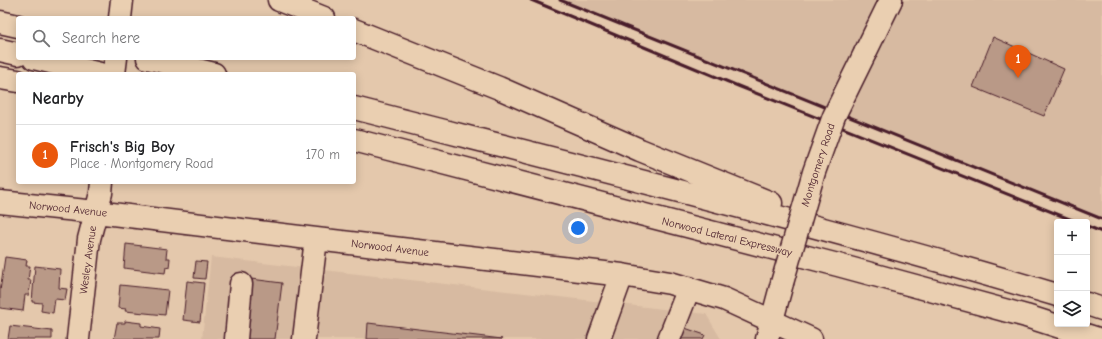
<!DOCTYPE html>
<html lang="en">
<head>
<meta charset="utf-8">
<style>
	body { margin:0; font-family:"Comic Neue",sans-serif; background:#f2f2f2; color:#202124 }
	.controls { position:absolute; right:12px; bottom:12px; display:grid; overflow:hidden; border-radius:4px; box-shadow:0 2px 10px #0003 }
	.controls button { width:36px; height:36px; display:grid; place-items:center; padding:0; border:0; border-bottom:1px solid #e0e0e0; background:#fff; color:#202124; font:20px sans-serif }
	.you { position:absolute; left:578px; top:228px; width:14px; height:14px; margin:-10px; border:3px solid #fff; border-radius:50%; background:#1a73e8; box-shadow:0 0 0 6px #1a73e833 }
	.badge { display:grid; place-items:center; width:26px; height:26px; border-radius:50%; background:#ea580c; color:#fff; font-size:13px; font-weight:700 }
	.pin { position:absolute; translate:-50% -33px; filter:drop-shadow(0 1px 2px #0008) }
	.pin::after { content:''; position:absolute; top:21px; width:14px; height:12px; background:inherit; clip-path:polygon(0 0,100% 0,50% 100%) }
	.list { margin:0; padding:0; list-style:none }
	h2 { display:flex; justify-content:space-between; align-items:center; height:52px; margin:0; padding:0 16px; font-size:17px }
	h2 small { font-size:13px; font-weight:400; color:#757577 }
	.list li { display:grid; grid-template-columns:26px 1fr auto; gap:12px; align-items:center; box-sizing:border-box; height:60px; padding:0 16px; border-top:1px solid #e0e0e0 }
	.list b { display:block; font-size:15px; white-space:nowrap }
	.list p { margin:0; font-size:13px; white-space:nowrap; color:#757577 }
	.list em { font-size:13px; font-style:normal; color:#757577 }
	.icon { flex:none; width:22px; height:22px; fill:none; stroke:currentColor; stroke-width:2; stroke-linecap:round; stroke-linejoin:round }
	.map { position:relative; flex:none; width:1102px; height:339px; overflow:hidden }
	.search { position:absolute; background:#fff; box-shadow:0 2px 10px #0003; left:16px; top:16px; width:340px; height:44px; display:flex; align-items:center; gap:10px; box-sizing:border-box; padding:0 14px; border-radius:4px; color:#757577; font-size:15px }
	.panel { position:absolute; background:#fff; box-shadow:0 2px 10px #0003; left:16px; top:72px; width:340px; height:112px; border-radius:4px }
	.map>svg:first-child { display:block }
</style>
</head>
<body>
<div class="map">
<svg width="1102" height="339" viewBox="0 0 1102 339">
	<rect width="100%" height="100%" fill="#e4c8ac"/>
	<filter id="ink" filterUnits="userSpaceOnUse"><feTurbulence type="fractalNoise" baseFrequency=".025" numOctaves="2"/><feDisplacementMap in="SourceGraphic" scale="8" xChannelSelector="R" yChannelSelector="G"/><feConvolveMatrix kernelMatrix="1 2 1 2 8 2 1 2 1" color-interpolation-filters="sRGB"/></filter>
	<g filter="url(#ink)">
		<path fill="#d7baa1" d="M 560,0 L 1102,0 L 1102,219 L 681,49 Z
			M 211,257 L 706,314 L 721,339 L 202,339 Z"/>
		<path fill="#b99987" stroke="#4a1f2b" d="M 993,37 L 1064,69 L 1044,116 L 973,87 Z
			M 126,244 L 167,249 L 166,258 L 170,258 L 169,268 L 166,267 L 165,273 L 124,268 Z
			M 5,257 L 27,260 L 26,266 L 30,266 L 28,280 L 31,280 L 29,295 L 25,295 L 23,311 L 0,308 L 0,291 Z
			M 196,261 L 207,262 L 205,279 L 194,278 Z
			M 35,266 L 60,269 L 59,288 L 67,289 L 65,300 L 55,299 L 53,313 L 41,311 L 42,303 L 32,302 Z
			M 251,279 L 282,283 L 275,339 L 243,339 Z
			M 187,281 L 204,283 L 200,322 L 183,320 Z
			M 120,285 L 168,290 L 165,315 L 125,311 L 126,309 L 118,308 Z
			M 125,321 L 141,323 L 141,326 L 160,329 L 159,339 L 114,339 L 117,323 L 125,323 Z
			M 368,323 L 502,339 L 367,339 Z
			M 10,326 L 52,331 L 52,339 L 8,339 Z
			M 685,328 L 705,335 L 703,339 L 681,339 Z"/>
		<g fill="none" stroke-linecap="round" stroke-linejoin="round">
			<defs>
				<path id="minor" d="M 120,18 L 122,0
					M 114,74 L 116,58
					M 0,202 L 96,212 L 316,239 L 622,275 L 670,283 L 724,299 L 811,339
					M 78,339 L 89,239 L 101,193 L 102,182
					M 236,339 L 241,284
					M 304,339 L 316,239
					M 599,339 L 622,275
					M 669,339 L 689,288"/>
				<path id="major" d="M 865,53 L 891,0
					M 767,339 L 782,283"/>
				<path id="highway" d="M 279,0 L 324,18
					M 0,22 L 18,26
					M 354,30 L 499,88 L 640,150 L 771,203
					M 0,50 L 18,54
					M 34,58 L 100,74
					M 148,58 L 214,74
					M 0,78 L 18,81
					M 354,108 C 589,168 825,226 1057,295
					M 354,140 L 838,265 L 1026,316 L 1098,339
					M 1087,304 L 1102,309"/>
			</defs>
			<use href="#minor" stroke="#4a1f2b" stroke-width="25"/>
			<use href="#major" stroke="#4a1f2b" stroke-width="25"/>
			<use href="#highway" stroke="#4a1f2b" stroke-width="25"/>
			<use href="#minor" stroke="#eacfb1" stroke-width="22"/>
			<use href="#major" stroke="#eacfb1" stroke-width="22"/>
			<use href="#highway" stroke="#eacfb1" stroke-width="22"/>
			<path stroke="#4a1f2b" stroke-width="3" d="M 531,0 L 738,86 L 1077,222
				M 560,0 L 1102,219
				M 1087,226 L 1102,232"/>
			<defs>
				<path id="major-bridge" d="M 782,283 L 814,172 L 834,116 L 865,53"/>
			</defs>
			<use href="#major-bridge" stroke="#4a1f2b" stroke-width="25" stroke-linecap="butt"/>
			<use href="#major-bridge" stroke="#eacfb1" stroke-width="22"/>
		</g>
	</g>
	<g text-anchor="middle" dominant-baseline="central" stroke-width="3" stroke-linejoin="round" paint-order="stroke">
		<g font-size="11" fill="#4a1f2b" stroke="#eacfb1">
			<text transform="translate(818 165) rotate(-72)">Montgomery Road</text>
			<text transform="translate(68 209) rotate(6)">Norwood Avenue</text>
			<text transform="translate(727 237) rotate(14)">Norwood Lateral Expressway</text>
			<text transform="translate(390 248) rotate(7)">Norwood Avenue</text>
			<text transform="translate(88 260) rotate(-82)">Wesley Avenue</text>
		</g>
	</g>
</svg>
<div class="controls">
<button>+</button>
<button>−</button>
<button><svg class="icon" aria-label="layers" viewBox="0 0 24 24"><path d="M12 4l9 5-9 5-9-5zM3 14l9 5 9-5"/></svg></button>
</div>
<div class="you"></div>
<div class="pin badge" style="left:1018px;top:78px">1</div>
<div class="search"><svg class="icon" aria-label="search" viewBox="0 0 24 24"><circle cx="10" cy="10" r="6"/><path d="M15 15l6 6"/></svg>Search here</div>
<section class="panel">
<h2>Nearby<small></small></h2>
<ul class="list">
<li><span class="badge">1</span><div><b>Frisch's Big Boy</b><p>Place · Montgomery Road</p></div><em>170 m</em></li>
</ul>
</section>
</div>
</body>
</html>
